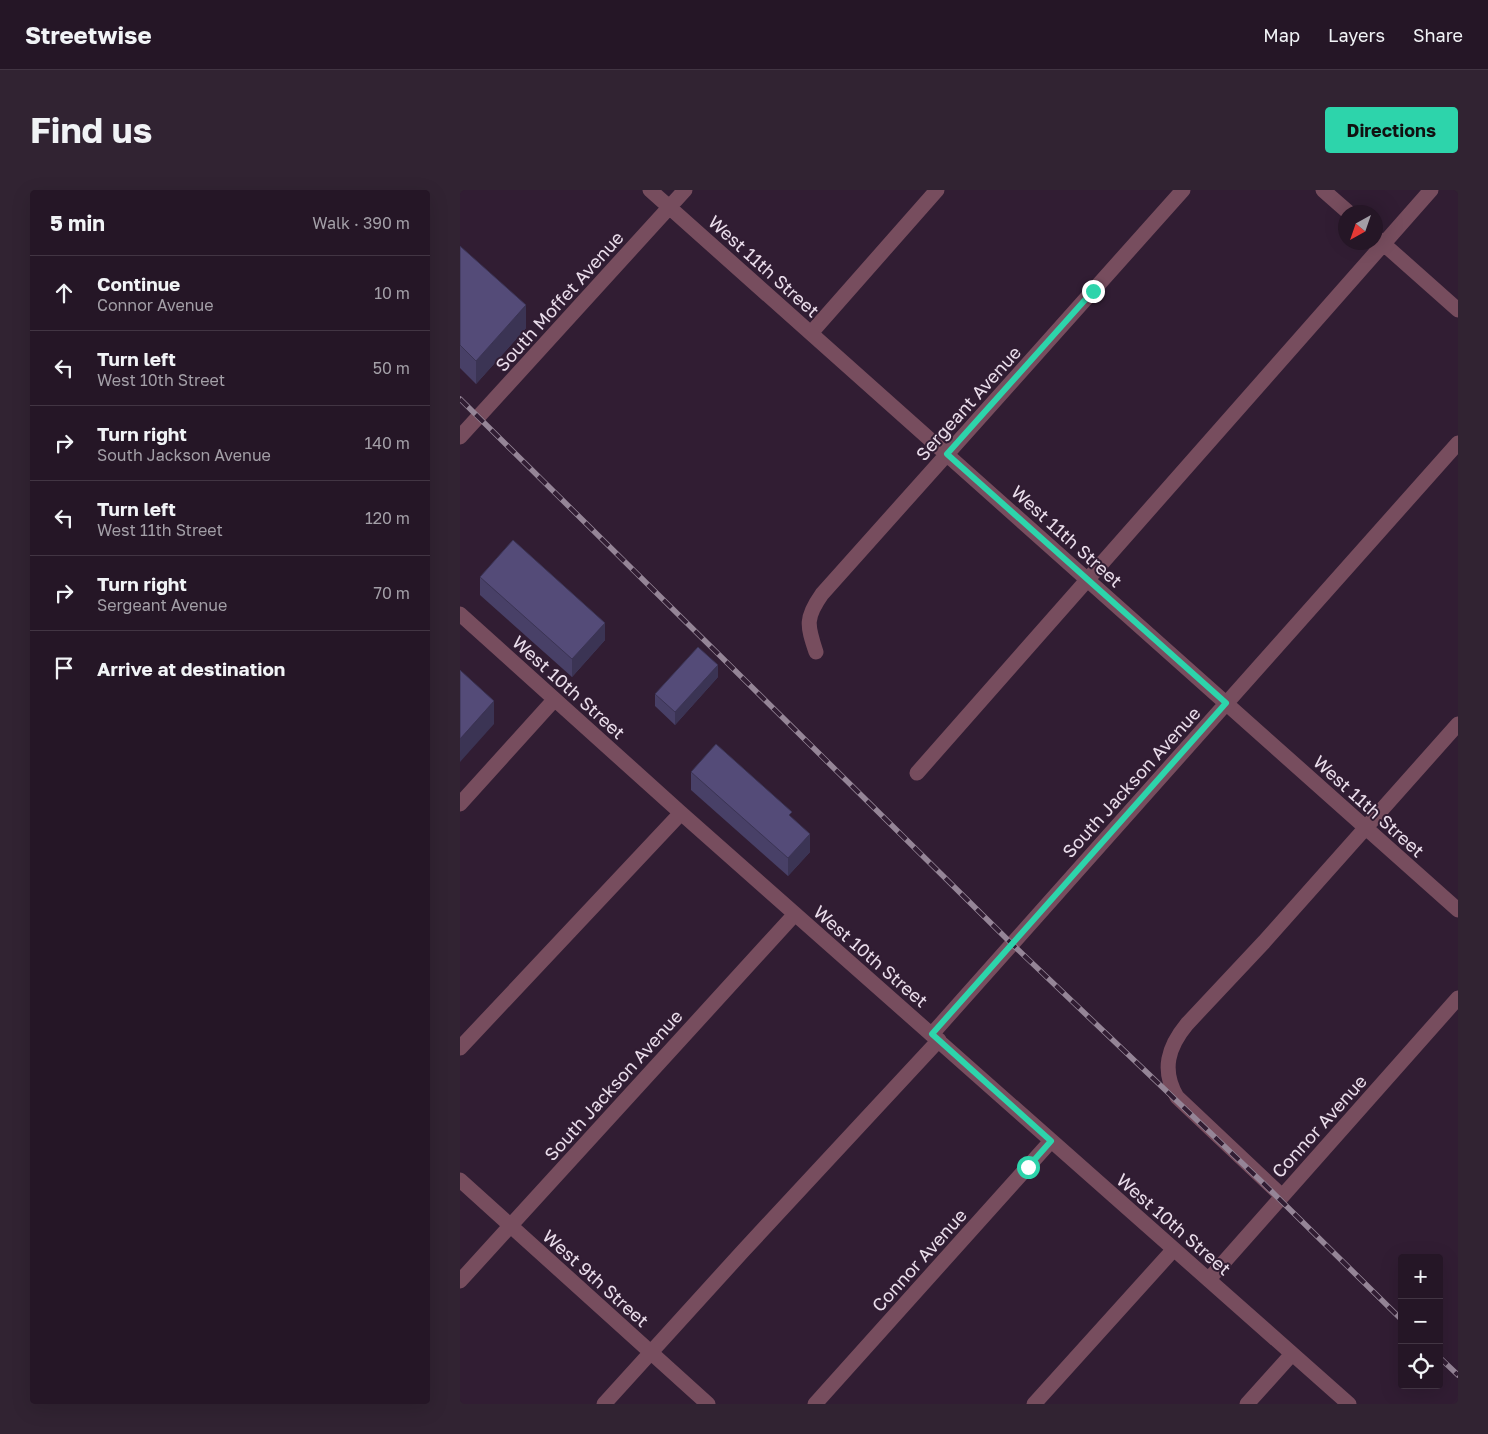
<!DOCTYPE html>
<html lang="en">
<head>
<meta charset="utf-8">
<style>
	body { margin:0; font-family:"Golos Text",sans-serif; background:#312332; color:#f1f3f6 }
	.controls { position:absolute; right:15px; bottom:15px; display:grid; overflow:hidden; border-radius:5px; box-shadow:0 5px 20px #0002 }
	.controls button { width:45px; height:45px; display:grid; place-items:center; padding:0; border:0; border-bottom:1px solid #423543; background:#251626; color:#f1f3f6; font:25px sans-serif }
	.compass { position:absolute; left:878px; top:15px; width:45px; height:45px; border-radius:50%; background:#251626; box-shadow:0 5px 20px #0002; rotate:220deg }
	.stop { position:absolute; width:15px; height:15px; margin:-11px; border:4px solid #2dd4ab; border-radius:50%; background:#fff }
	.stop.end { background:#2dd4ab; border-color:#fff; box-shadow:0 1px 5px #0008 }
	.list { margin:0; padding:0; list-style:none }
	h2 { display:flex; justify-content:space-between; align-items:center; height:65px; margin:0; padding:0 20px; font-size:21px }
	h2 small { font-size:16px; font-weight:400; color:#a39fa7 }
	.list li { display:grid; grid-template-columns:32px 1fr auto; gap:15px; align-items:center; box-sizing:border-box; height:75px; padding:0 20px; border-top:1px solid #423543 }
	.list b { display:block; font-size:19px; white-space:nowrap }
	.list p { margin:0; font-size:16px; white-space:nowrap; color:#a39fa7 }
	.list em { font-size:16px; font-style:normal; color:#a39fa7 }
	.icon { flex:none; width:28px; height:28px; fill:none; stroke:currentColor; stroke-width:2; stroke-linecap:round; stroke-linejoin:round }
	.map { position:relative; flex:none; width:998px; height:1214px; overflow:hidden; border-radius:5px }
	header { display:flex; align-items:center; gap:30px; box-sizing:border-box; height:70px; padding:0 25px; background:#251626; border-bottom:1px solid #423543 }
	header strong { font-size:24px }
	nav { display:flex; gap:28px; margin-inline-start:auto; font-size:18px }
	.intro { display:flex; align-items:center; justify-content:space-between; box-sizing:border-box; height:120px; padding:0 30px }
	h1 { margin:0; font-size:35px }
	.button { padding:12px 22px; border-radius:5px; background:#2dd4ab; color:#111; font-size:18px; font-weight:700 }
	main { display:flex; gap:30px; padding:0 30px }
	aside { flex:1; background:#251626; border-radius:5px; box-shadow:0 5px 20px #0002 }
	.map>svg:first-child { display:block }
</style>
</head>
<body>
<header>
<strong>Streetwise</strong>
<nav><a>Map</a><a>Layers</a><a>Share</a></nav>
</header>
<div class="intro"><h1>Find us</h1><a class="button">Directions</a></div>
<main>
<aside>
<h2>5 min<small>Walk · 390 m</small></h2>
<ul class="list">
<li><svg class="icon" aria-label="ahead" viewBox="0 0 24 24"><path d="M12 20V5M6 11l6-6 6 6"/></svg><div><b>Continue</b><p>Connor Avenue</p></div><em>10 m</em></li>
<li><svg class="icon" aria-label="left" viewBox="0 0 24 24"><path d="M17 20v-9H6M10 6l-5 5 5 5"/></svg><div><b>Turn left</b><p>West 10th Street</p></div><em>50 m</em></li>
<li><svg class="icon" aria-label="right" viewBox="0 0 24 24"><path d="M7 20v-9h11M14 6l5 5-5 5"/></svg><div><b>Turn right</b><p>South Jackson Avenue</p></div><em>140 m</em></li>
<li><svg class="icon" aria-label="left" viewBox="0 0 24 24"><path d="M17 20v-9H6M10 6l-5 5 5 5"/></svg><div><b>Turn left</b><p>West 11th Street</p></div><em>120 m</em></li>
<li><svg class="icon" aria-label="right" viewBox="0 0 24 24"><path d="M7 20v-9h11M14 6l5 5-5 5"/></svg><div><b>Turn right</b><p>Sergeant Avenue</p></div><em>70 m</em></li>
<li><svg class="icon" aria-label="arrive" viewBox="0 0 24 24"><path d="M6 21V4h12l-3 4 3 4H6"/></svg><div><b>Arrive at destination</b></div></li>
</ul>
</aside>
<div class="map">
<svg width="998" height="1214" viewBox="0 0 998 1214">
	<rect width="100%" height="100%" fill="#311d33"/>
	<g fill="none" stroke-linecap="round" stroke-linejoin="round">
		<path stroke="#774d5e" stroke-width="15" d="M 190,0 L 998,720
			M 863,0 L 888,22
			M 917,48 L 998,120
			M 351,143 L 477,0
			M 0,247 L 225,0
			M 0,424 L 221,623 L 889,1214
			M 356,462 C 347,435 345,428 362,404 L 723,0
			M 457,583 L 971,0
			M 0,614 L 94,510
			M 472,844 L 998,253
			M 0,858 L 221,623
			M 0,990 L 248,1214
			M 822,1006 L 717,907 C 701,880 708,857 727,834 L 804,752 L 998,534
			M 749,1089 L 998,808
			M 0,1091 L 335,724
			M 144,1214 L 283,1061 L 479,850
			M 355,1214 L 591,951
			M 574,1214 L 714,1059
			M 787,1214 L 832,1164"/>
		<defs>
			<path id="rail" d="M 0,209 L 552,754 L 802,992 L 942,1130
				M 979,1167 L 998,1185"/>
		</defs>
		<use href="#rail" stroke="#958597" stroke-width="5.5"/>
		<use href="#rail" stroke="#311d33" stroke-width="4" stroke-dasharray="11" stroke-linecap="butt"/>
	</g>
	<path fill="#484067" d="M 0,56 L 66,138 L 16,194 L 0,178 Z
		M 20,387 L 145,450 L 112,487 L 20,405 Z
		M 258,487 L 215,535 L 195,516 L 195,504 Z
		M 231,582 L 332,628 L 350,662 L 328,686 L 231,600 Z"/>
	<path fill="#3b3454" d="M 66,115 L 66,138 L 16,194 L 16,171 Z
		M 145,433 L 145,450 L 112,487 L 112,469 Z
		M 258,475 L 258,487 L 215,535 L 215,522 Z
		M 34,511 L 34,534 L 0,572 L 0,549 Z
		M 350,644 L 350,662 L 328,686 L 328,668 Z"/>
	<path fill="#544b78" stroke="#3b3454" d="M 0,56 L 66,115 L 16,171 L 0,155 Z
		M 53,350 L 145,433 L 112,469 L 20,387 Z
		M 238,457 L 258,475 L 215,522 L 195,504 Z
		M 0,480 L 34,511 L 0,549 Z
		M 256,554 L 332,622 L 329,625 L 350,644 L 328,668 L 231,582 Z"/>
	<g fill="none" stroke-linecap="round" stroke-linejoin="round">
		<path stroke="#2dd4ab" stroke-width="6" d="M 568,977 L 591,951 L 472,844 L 766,513 L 487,264 L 633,101"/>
	</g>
	<g text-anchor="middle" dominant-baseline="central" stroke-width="4" stroke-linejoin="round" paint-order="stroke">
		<g font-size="18" fill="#eaddeb" stroke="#311d33">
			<text transform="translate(304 76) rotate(42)">West 11th Street</text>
			<text transform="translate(99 111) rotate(-48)">South Moffet Avenue</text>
			<text transform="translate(508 213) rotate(-48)">Sergeant Avenue</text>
			<text transform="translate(607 346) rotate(42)">West 11th Street</text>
			<text transform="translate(109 497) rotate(42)">West 10th Street</text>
			<text transform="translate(671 592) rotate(-48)">South Jackson Avenue</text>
			<text transform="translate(909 616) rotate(42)">West 11th Street</text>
			<text transform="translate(411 766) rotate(41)">West 10th Street</text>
			<text transform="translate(153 895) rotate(-48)">South Jackson Avenue</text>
			<text transform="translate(859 936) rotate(-48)">Connor Avenue</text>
			<text transform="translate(714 1034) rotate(41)">West 10th Street</text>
			<text transform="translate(459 1070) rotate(-48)">Connor Avenue</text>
			<text transform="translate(136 1088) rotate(42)">West 9th Street</text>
		</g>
	</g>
</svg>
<div class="controls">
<button>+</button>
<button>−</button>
<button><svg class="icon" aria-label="locate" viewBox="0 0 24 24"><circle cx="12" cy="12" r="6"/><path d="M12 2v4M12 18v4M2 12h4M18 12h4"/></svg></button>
</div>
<svg class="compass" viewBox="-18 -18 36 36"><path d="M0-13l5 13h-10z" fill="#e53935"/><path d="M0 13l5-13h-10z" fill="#a39fa7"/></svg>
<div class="stop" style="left:568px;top:977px"></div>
<div class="stop end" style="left:633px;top:101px"></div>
</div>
</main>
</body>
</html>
